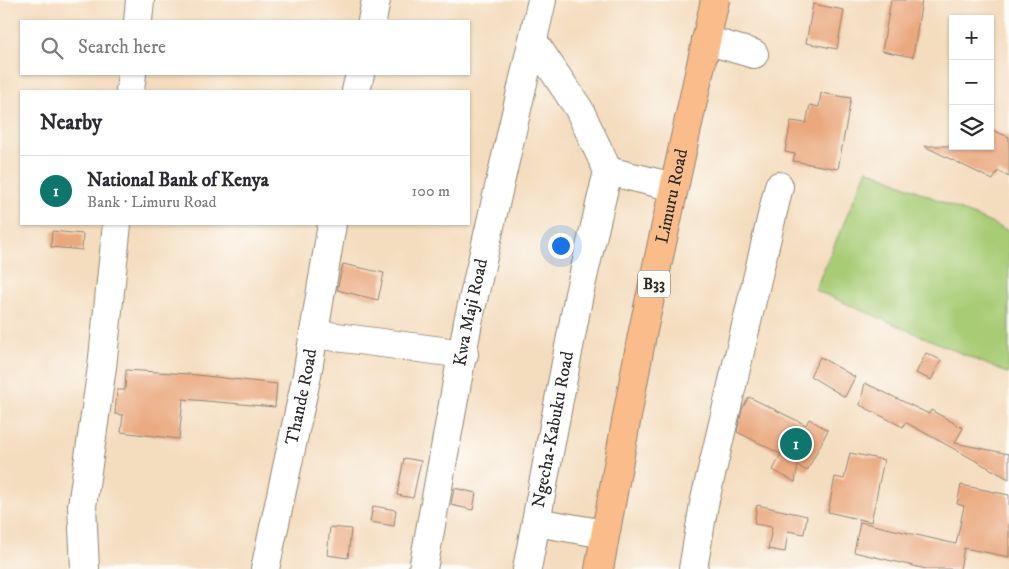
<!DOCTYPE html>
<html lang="en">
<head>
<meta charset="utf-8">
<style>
	body { margin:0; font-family:"IM FELL DW Pica",serif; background:#f2f2f3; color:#2b2b33 }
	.controls { position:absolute; right:15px; top:15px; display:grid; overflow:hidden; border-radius:0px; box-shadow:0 1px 4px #0004 }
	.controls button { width:45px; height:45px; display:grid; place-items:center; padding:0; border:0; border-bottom:1px solid #e1e1e2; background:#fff; color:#2b2b33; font:25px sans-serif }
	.you { position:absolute; left:560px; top:245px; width:18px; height:18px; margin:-12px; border:4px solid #fff; border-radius:50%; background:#1a73e8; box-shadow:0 0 0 8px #1a73e833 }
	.badge { display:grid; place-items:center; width:32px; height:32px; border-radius:50%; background:#0f766e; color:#fff; font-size:16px; font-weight:700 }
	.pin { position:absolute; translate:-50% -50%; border:2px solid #fff; box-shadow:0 1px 5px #0006 }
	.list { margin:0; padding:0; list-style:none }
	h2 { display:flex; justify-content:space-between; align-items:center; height:65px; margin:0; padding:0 20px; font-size:21px }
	h2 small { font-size:16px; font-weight:400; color:#7c7c81 }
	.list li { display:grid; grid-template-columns:32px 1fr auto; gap:15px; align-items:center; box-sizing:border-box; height:70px; padding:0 20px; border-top:1px solid #e1e1e2 }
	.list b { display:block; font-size:19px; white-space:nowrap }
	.list p { margin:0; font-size:16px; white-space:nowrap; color:#7c7c81 }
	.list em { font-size:16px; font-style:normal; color:#7c7c81 }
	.icon { flex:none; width:28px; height:28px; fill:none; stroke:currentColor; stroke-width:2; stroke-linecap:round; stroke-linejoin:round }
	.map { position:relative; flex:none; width:1009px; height:569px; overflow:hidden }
	.search { position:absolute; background:#fff; box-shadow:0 1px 4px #0004; left:20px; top:20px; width:450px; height:55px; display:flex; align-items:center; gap:12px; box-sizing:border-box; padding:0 18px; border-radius:0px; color:#7c7c81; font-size:19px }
	.panel { position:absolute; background:#fff; box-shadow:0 1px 4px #0004; left:20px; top:90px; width:450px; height:135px; border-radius:0px }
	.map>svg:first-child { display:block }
</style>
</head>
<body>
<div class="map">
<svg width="1009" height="569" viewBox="0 0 1009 569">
	<rect width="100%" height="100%" fill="#fdfcf7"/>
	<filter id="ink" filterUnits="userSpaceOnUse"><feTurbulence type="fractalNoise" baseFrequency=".02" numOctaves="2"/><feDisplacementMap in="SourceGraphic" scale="10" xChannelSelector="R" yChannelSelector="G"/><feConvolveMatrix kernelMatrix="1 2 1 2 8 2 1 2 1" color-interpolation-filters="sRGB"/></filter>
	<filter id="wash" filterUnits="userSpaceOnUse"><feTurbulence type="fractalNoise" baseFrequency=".0096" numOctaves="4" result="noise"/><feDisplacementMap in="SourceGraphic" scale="20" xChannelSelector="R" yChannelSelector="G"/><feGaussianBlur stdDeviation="1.12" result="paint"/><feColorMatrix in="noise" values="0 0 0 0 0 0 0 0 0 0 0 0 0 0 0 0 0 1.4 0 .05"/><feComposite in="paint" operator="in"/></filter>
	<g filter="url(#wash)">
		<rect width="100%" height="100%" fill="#f4dcbe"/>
		<path fill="#a8cc76" stroke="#6a7c50" d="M 867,169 L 1009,231 L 1009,374 L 815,290 Z"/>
		<g id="blocks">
			<path fill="#eaa87e" d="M 891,0 L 922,0 L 913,57 L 882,51 Z
				M 813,4 L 844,10 L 837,49 L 806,43 Z
				M 821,93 L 851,98 L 838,169 L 793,161 L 795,154 L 785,152 L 791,121 L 806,123 L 810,105 L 819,107 Z
				M 990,129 L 1009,137 L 1009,177 L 998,171 L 993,180 L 924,146 L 990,146 Z
				M 52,231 L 83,234 L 82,250 L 51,247 Z
				M 343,264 L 384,273 L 378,300 L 337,290 Z
				M 926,353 L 941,360 L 931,380 L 916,373 Z
				M 820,357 L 855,377 L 845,397 L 810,376 Z
				M 126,370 L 188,374 L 277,384 L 275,407 L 183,399 L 179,439 L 121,432 L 123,415 L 115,414 L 117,390 L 125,390 Z
				M 865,383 L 929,414 L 931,410 L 963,428 L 955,443 L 1009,454 L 1009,479 L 905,422 L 903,427 L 860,405 Z
				M 749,397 L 806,425 L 809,419 L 828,430 L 807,471 L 798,466 L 795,482 L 773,470 L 781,454 L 737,432 L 742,409 Z
				M 850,453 L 884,460 L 871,522 L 828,512 L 835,477 L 844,479 Z
				M 404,458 L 421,461 L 413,498 L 397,495 Z
				M 961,485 L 1009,495 L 1009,557 L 964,548 L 960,569 L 926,569 L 854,552 L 860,522 L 956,544 L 964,506 L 957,504 Z
				M 454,488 L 476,493 L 473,510 L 451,505 Z
				M 757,505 L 807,516 L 804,534 L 788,531 L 785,552 L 768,549 L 772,527 L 754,524 Z
				M 373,506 L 396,510 L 394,526 L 370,522 Z
				M 330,527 L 351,529 L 348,558 L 327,555 Z"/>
		</g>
	</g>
	<g filter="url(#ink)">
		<use href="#blocks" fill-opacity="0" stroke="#908474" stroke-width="1"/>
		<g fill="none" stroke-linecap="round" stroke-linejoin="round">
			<defs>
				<g id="minor">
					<path d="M 138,21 L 140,0"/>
					<path d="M 372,21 L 376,0"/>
					<path d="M 706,40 L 754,54"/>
					<path d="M 130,91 L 132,74"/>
					<path d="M 356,91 L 360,74"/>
					<path d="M 608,171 L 674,187"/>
					<path d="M 314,334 L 464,354"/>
					<path d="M 536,522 L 605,534"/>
					<path d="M 85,569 L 82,506 L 102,367 L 117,224"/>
					<path id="s1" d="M 265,569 L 307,375 L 332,224"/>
					<path id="s2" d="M 423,569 L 468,322 L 542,0"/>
					<path id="s3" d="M 527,569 L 579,294 L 608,171 L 579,109 L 534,42"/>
					<path d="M 693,569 L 704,504 L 779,186"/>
				</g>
				<g id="highway">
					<path id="s4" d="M 599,569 L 642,335 L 715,0"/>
				</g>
			</defs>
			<use href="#minor" stroke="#908474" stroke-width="30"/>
			<use href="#highway" stroke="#908474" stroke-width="30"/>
			<use href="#minor" stroke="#fff" stroke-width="28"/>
			<use href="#highway" stroke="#f9bc8a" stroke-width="28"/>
		</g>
	</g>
	<g text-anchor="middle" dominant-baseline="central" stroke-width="4" stroke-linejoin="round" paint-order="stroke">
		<rect fill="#fdfcf7" stroke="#6a6a68" stroke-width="1" x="638" y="270.5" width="32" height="27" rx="4"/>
		<g font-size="16" font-weight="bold" fill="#2b2b2b">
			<text x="654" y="284">B33</text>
		</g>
		<g font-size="18" fill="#2b2b2b" stroke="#fdfcf7">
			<text stroke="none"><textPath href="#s4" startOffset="380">Limuru Road</textPath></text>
			<text stroke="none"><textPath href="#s2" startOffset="261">Kwa Maji Road</textPath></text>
			<text stroke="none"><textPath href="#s1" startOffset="176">Thande Road</textPath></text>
			<text stroke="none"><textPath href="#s3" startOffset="142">Ngecha-Kabuku Road</textPath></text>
		</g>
	</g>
</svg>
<div class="controls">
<button>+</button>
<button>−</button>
<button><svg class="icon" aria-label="layers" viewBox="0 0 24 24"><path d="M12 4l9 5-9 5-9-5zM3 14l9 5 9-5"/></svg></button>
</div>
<div class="you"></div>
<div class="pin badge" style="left:796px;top:444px">1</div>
<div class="search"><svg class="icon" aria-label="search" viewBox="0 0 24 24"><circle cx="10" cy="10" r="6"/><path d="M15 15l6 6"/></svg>Search here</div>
<section class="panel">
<h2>Nearby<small></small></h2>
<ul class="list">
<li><span class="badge">1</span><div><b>National Bank of Kenya</b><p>Bank · Limuru Road</p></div><em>100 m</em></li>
</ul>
</section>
</div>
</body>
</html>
